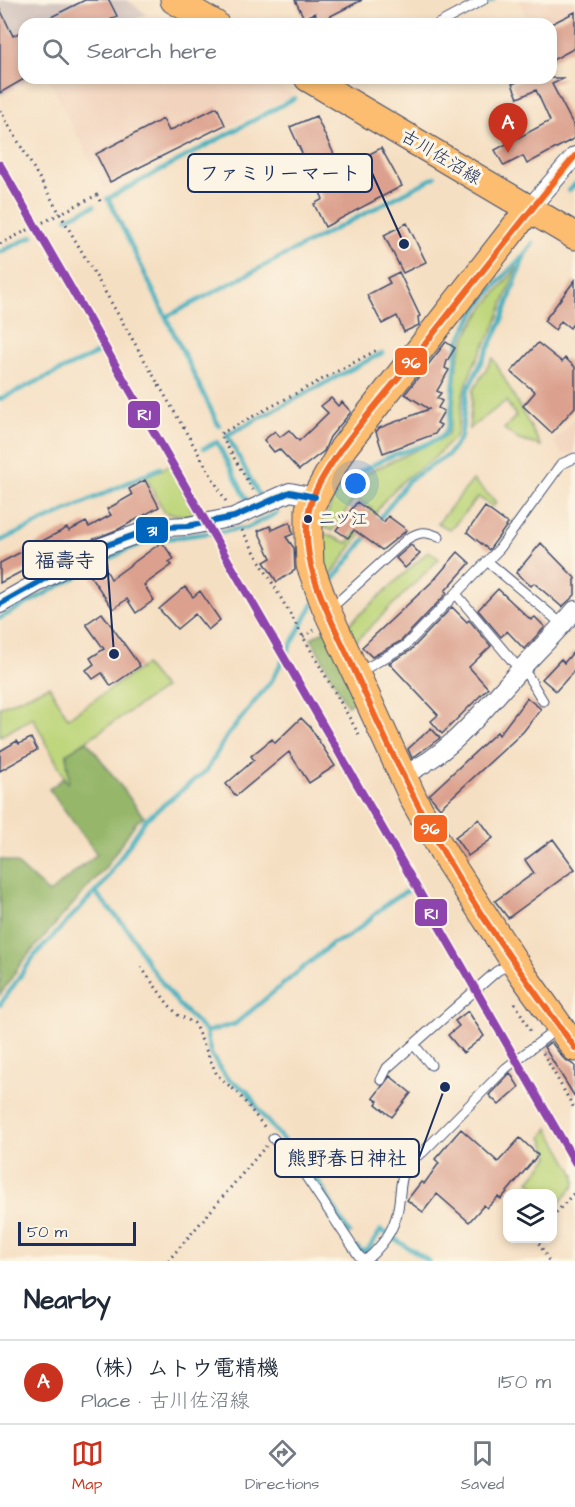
<!DOCTYPE html>
<html lang="en">
<head>
<meta charset="utf-8">
<style>
	body { margin:0; font-family:"Architects Daughter","Klee One",sans-serif; background:#f6f6f7; color:#1f2937 }
	.controls { position:absolute; right:18px; bottom:18px; display:grid; overflow:hidden; border-radius:12px; box-shadow:0 3px 9px #0003 }
	.controls button { width:54px; height:54px; display:grid; place-items:center; padding:0; border:0; border-bottom:2px solid #e0e1e3; background:#fff; color:#1f2937; font:30px sans-serif }
	.scale { position:absolute; left:18px; bottom:15px; width:118px; box-sizing:border-box; padding-left:6px; border:3px solid #1b2f5e; border-top:0; font-size:16px; line-height:21px; white-space:nowrap; color:#1b2f5e; -webkit-text-stroke:4px #fcf5e5; paint-order:stroke }
	.you { position:absolute; left:356px; top:484px; width:21px; height:21px; margin:-15px; border:4px solid #fff; border-radius:50%; background:#1a73e8; box-shadow:0 0 0 9px #1a73e833 }
	.badge { display:grid; place-items:center; width:39px; height:39px; border-radius:50%; background:#c8321e; color:#fff; font-size:20px; font-weight:700 }
	.pin { position:absolute; translate:-50% -50px; filter:drop-shadow(0 2px 3px #0008) }
	.pin::after { content:''; position:absolute; top:32px; width:21px; height:18px; background:inherit; clip-path:polygon(0 0,100% 0,50% 100%) }
	.list { margin:0; padding:0; list-style:none }
	h2 { display:flex; justify-content:space-between; align-items:center; height:78px; margin:0; padding:0 24px; font-size:26px }
	h2 small { font-size:20px; font-weight:400; color:#747a83 }
	.list li { display:grid; grid-template-columns:39px 1fr auto; gap:18px; align-items:center; box-sizing:border-box; height:84px; padding:0 24px; border-top:2px solid #e0e1e3 }
	.list b { display:block; font-size:22px; white-space:nowrap }
	.list p { margin:0; font-size:20px; white-space:nowrap; color:#747a83 }
	.list em { font-size:20px; font-style:normal; color:#747a83 }
	.icon { flex:none; width:33px; height:33px; fill:none; stroke:currentColor; stroke-width:2; stroke-linecap:round; stroke-linejoin:round }
	.map { position:relative; flex:none; width:575px; height:1261px; overflow:hidden }
	.search { position:absolute; background:#fff; box-shadow:0 3px 9px #0003; left:18px; right:18px; top:18px; height:66px; display:flex; align-items:center; gap:15px; box-sizing:border-box; padding:0 21px; border-radius:18px; color:#747a83; font-size:22px }
	.sheet { height:162px; background:#fff }
	nav { display:flex; justify-content:space-around; align-items:center; box-sizing:border-box; height:84px; border-top:2px solid #e0e1e3; background:#fff; font-size:16px; color:#747a83 }
	nav a { display:grid; justify-items:center; gap:3px }
	nav .on { color:#c8321e }
	.map>svg:first-child { display:block }
</style>
</head>
<body>
<div class="map">
<svg width="575" height="1261" viewBox="0 0 575 1261">
	<rect width="100%" height="100%" fill="#fcf5e5"/>
	<filter id="ink" filterUnits="userSpaceOnUse"><feTurbulence type="fractalNoise" baseFrequency=".0167" numOctaves="2"/><feDisplacementMap in="SourceGraphic" scale="12" xChannelSelector="R" yChannelSelector="G"/><feConvolveMatrix kernelMatrix="1 2 1 2 8 2 1 2 1" color-interpolation-filters="sRGB"/></filter>
	<filter id="wash" filterUnits="userSpaceOnUse"><feTurbulence type="fractalNoise" baseFrequency=".008" numOctaves="4" result="noise"/><feDisplacementMap in="SourceGraphic" scale="24" xChannelSelector="R" yChannelSelector="G"/><feGaussianBlur stdDeviation="1.35" result="paint"/><feColorMatrix in="noise" values="0 0 0 0 0 0 0 0 0 0 0 0 0 0 0 0 0 1.4 0 .05"/><feComposite in="paint" operator="in"/></filter>
	<g filter="url(#wash)">
		<rect width="100%" height="100%" fill="#f5dfc2"/>
		<path fill="#f2d4be" d="M 518,0 L 575,0 L 575,18 L 571,11 L 548,24 L 531,24 Z
			M 48,78 L 262,78 L 293,95 L 104,188 Z
			M 575,418 L 575,452 L 563,455 L 554,442 Z"/>
		<path fill="#cfc0ba" d="M 0,0 L 127,0 L 146,14 L 128,24 L 24,24 L 24,78 L 32,78 L 0,96 Z"/>
		<path fill="#bed67b" stroke="#6c826c" stroke-width="1.5" d="M 517,267 L 495,326 L 474,364 L 463,394 L 457,435 L 433,459 L 406,478 L 387,497 L 327,581 L 321,551 L 323,533 L 348,543 L 372,509 L 355,498 L 332,531 L 323,526 L 336,491 L 373,470 L 447,436 C 459,406 451,374 463,344 C 473,316 499,291 517,267 Z
			M 493,358 L 541,446 L 519,440 L 504,429 L 516,416 L 506,401 L 469,429 L 473,390 Z
			M 170,465 L 196,517 L 165,513 L 146,477 Z
			M 473,480 L 496,502 L 493,507 L 478,497 L 450,530 L 438,523 Z
			M 429,551 L 439,559 L 352,645 L 344,629 Z
			M 145,665 L 164,688 L 68,753 C 65,764 71,773 68,784 L 33,718 L 0,736 L 0,707 L 49,686 L 68,718 Z
			M 548,1128 L 575,1175 L 575,1185 L 555,1208 L 552,1194 L 541,1193 L 529,1181 L 550,1156 L 542,1137 Z"/>
		<path fill="#96b76b" stroke="#587364" stroke-width="1.5" d="M 329,628 L 361,700 L 347,705 L 311,638 Z
			M 87,741 L 144,817 L 136,822 L 105,868 L 22,962 L 0,995 L 0,859 L 16,863 L 49,893 L 97,854 L 49,789 L 64,778 L 68,783 C 72,773 65,764 67,753 Z"/>
		<g fill="none" stroke-linecap="round" stroke-linejoin="round">
			<path stroke="#43b0c0" stroke-width="4.5" d="M 482,5 L 493,0
				M 569,190 L 575,184
				M 108,198 L 219,426
				M 107,199 L 295,98
				M 67,218 L 94,206
				M 0,252 L 33,236
				M 166,317 L 435,177
				M 0,399 L 100,352
				M 204,448 L 217,442 L 247,500
				M 344,481 C 359,473 373,464 389,457 C 405,449 430,447 444,434 C 455,423 452,362 460,340 C 473,308 500,280 523,256
				M 259,495 L 227,435 L 382,353
				M 377,522 L 409,480 L 448,455 L 461,437 L 467,391 L 501,323 L 525,254 L 533,243
				M 0,541 L 160,468
				M 328,586 L 369,534
				M 0,618 L 122,552 L 149,541 L 247,528 L 277,513
				M 95,892 L 129,931 L 148,964 L 178,1004 L 206,1032 L 211,1055 L 227,1078 L 247,1091 L 263,1116 L 320,1184 L 349,1233
				M 0,1005 L 35,955 L 103,884 L 146,819 L 207,770 L 227,736 L 272,680 L 313,604
				M 206,1032 L 235,1024 L 333,943 C 363,934 379,903 408,891
				M 358,1248 L 361,1252 L 368,1250 L 381,1230 L 429,1261"/>
		</g>
		<g id="blocks">
			<path fill="#dca18e" d="M 85,0 L 109,0 L 117,16 L 104,24 L 37,24 Z
				M 295,0 L 362,0 L 319,22 L 315,13 L 304,18 Z
				M 0,9 L 13,36 L 24,30 L 24,79 L 0,93 Z
				M 575,12 L 575,48 L 551,61 L 551,24 Z
				M 526,78 L 565,78 L 552,84 L 575,128 L 575,138 L 527,164 L 523,156 L 504,166 L 495,150 L 550,121 L 536,90 L 518,98 L 512,84 Z
				M 217,107 L 225,125 L 110,182 L 96,154 L 163,119 L 169,131 Z
				M 316,116 L 341,169 L 381,148 L 402,186 L 325,227 L 314,204 L 323,199 L 290,127 Z
				M 407,223 L 426,262 L 403,273 L 384,235 Z
				M 399,272 L 420,316 L 418,317 L 419,325 L 404,332 L 397,316 L 382,324 L 367,295 L 390,283 L 387,278 Z
				M 575,280 L 575,321 L 570,328 L 561,321 L 555,330 L 544,321 Z
				M 446,342 L 455,348 L 447,361 L 445,368 L 449,370 L 437,391 L 441,393 L 437,398 L 442,401 L 438,408 L 444,411 L 437,423 L 441,425 L 435,434 L 383,453 L 376,432 L 379,428 L 429,409 L 405,394 Z
				M 538,343 L 562,362 L 565,358 L 575,367 L 575,407 L 552,433 L 523,406 L 535,392 L 511,372 Z
				M 331,398 L 338,406 L 342,402 L 351,412 L 330,437 L 324,451 L 299,470 L 279,449 L 274,452 L 264,440 L 275,431 L 280,437 L 289,430 L 299,441 L 328,413 L 321,406 Z
				M 145,480 L 159,507 L 119,529 L 49,557 L 0,583 L 0,563 L 67,528 L 69,531 L 86,522 L 89,527 L 111,515 L 107,509 L 132,495 L 129,489 Z
				M 357,502 L 384,522 L 388,516 L 407,530 L 382,550 L 354,530 L 348,538 L 336,530 Z
				M 485,507 L 508,524 L 489,550 L 467,532 Z
				M 290,522 L 293,534 L 286,537 L 294,548 L 295,570 L 277,582 L 264,562 L 271,558 L 258,531 L 270,526 L 272,530 Z
				M 162,542 L 174,559 L 169,562 L 172,565 L 144,585 L 154,600 L 136,613 L 127,599 L 113,609 L 91,577 L 105,568 L 111,579 Z
				M 541,543 L 575,578 L 575,595 L 562,607 L 534,583 L 531,586 L 516,573 Z
				M 411,545 L 420,554 L 405,568 L 396,558 Z
				M 458,552 L 470,563 L 445,591 L 447,593 L 401,641 L 372,657 L 362,647 L 434,580 Z
				M 185,587 L 193,597 L 200,591 L 220,620 L 208,630 L 195,614 L 177,629 L 159,609 Z
				M 498,589 L 531,620 L 535,617 L 545,627 L 524,649 L 507,631 L 501,637 L 478,610 Z
				M 452,607 L 467,622 L 469,620 L 491,646 L 469,667 L 488,688 L 442,734 L 431,721 L 438,715 L 389,663 L 410,651 Z
				M 102,613 L 140,666 L 111,686 L 102,673 L 93,679 L 86,670 L 94,664 L 90,658 L 104,649 L 86,624 Z
				M 575,650 L 575,670 L 556,691 L 542,679 L 561,659 L 564,663 Z
				M 527,698 L 541,709 L 523,732 L 440,808 L 429,795 L 497,732 L 499,735 Z
				M 301,718 L 310,727 L 335,766 L 309,783 L 289,752 L 236,796 L 226,784 L 254,760 L 251,756 L 272,739 L 275,743 Z
				M 431,728 L 440,738 L 412,758 L 408,749 Z
				M 31,738 L 37,750 L 0,771 L 0,751 L 17,741 L 19,744 Z
				M 479,819 L 493,838 L 468,856 L 455,837 Z
				M 553,839 L 575,869 L 508,918 L 495,901 L 534,873 L 525,860 Z
				M 468,1011 L 484,1036 L 463,1053 L 448,1035 L 459,1026 L 455,1021 Z
				M 551,1042 L 563,1058 L 575,1066 L 575,1097 L 544,1047 Z
				M 510,1073 L 519,1087 L 499,1105 L 489,1095 Z
				M 390,1076 L 411,1093 L 392,1117 L 376,1104 L 378,1101 L 373,1098 Z
				M 461,1129 L 498,1162 L 520,1138 L 538,1155 L 501,1199 L 498,1197 L 487,1208 L 484,1205 L 469,1222 L 437,1194 L 423,1212 L 407,1200 L 421,1182 L 424,1184 L 439,1163 L 435,1159 Z"/>
		</g>
	</g>
	<g filter="url(#ink)">
		<use href="#blocks" fill-opacity="0" stroke="#3c496d" stroke-width="1.5"/>
		<g fill="none" stroke-linecap="round" stroke-linejoin="round">
			<defs>
				<path id="lane" d="M 438,24 L 483,0
					M 487,561 L 563,625
					M 456,594 L 520,670 L 528,676 L 543,701
					M 329,610 L 407,539 C 420,531 426,531 439,537
					M 358,673 L 405,646 L 500,548 L 561,464 L 575,458
					M 414,1045 L 431,1065
					M 381,1080 L 387,1068 L 497,971 L 512,963
					M 273,1138 L 305,1175 L 359,1256 L 365,1261 C 376,1252 389,1237 394,1223 C 406,1195 391,1170 423,1152 L 506,1068 L 558,1028"/>
				<path id="street" d="M 529,209 L 575,156
					M 0,604 L 99,548 L 137,534 L 164,527 L 188,526 L 234,517 L 290,492 L 315,497
					M 403,775 C 452,753 483,710 519,671 C 538,650 557,632 575,610"/>
				<path id="primary" d="M 174,0 L 215,24
					M 308,78 L 575,236
					M 529,209 L 343,448 L 309,509 L 309,539 L 310,565 L 325,606 L 414,800 L 446,857 L 523,975 L 575,1048"/>
			</defs>
			<use href="#lane" stroke="#3c496d" stroke-width="11"/>
			<use href="#street" stroke="#3c496d" stroke-width="20"/>
			<use href="#primary" stroke="#3c496d" stroke-width="29"/>
			<path stroke="#3c496d" stroke-width="3" stroke-dasharray="1.5 4.5" stroke-linecap="butt" d="M 0,110 L 227,503
				M 0,244 L 97,195 L 101,203
				M 253,490 L 220,434 L 379,349
				M 242,530 L 361,738
				M 303,637 L 314,630
				M 141,967 L 168,1004 L 178,1015 L 194,1023 L 217,1075 L 239,1094 L 266,1129
				M 515,1003 L 532,1034
				M 543,1053 L 575,1110
				M 552,1217 L 575,1192
				M 536,1238 L 549,1261
				M 168,1261 L 266,1146"/>
			<use href="#lane" stroke="#fff" stroke-width="9"/>
			<use href="#street" stroke="#fff" stroke-width="18"/>
			<use href="#primary" stroke="#fcbd6f" stroke-width="27"/>
			<defs>
				<path id="bus-1" d="M 575,156 C 518,225 463,296 407,367 C 381,400 317,470 309,510 C 298,564 331,618 352,665 C 381,730 410,794 445,855 C 483,922 530,985 575,1048"/>
				<path id="bus-2" d="M 0,604 L 99,548 L 137,534 L 164,527 L 188,526 L 234,517 L 290,492 L 315,497"/>
			</defs>
			<use href="#bus-1" stroke="#fcf5e5" stroke-width="10"/>
			<use href="#bus-2" stroke="#fcf5e5" stroke-width="10"/>
			<use href="#bus-1" stroke="#f26522" stroke-width="6"/>
			<use href="#bus-2" stroke="#0065bd" stroke-width="6"/>
			<defs>
				<path id="rail-1" d="M 0,165 L 575,1162"/>
			</defs>
			<use href="#rail-1" stroke="#fcf5e5" stroke-width="12"/>
			<use href="#rail-1" stroke="#8e44ad" stroke-width="8"/>
		</g>
	</g>
	<circle fill="#1b2f5e" stroke="#fcf5e5" stroke-width="2" cx="308" cy="519" r="5"/>
	<g text-anchor="middle" dominant-baseline="central" stroke-width="6" stroke-linejoin="round" paint-order="stroke">
		<g font-size="16" fill="#1b2f5e" stroke="#fcf5e5" text-anchor="start">
			<text x="319" y="519">二ツ江</text>
		</g>
		<g font-size="18" fill="#1b2f5e" stroke="#fcf5e5">
			<text transform="translate(441 157) rotate(31)">古川佐沼線</text>
		</g>
	</g>
	<path fill="none" stroke="#1b2f5e" stroke-width="2" d="M404 244L372 173M114 654L107 560M445 1087L419 1158"/>
	<g fill="#1b2f5e" stroke="#fcf5e5" stroke-width="2">
		<circle cx="404" cy="244" r="6"/>
		<circle cx="114" cy="654" r="6"/>
		<circle cx="445" cy="1087" r="6"/>
	</g>
	<g fill="#fcf5e5" stroke="#1b2f5e" stroke-width="2">
		<rect x="188" y="154" width="184" height="38" rx="6"/>
		<rect x="23" y="541" width="84" height="38" rx="6"/>
		<rect x="275" y="1139" width="144" height="38" rx="6"/>
	</g>
	<g font-size="20" text-anchor="middle" font-weight="bold" fill="#1b2f5e">
		<text x="280" y="180">ファミリーマート</text>
		<text x="65" y="567">福壽寺</text>
		<text x="347" y="1165">熊野春日神社</text>
	</g>
	<g stroke="#fcf5e5" stroke-width="2">
		<rect x="394" y="347" width="34" height="29" rx="6" fill="#f26522"/>
		<rect x="127" y="400" width="34" height="29" rx="6" fill="#8e44ad"/>
		<rect x="135" y="516" width="34" height="28" rx="6" fill="#0065bd"/>
		<rect x="413" y="814" width="35" height="29" rx="6" fill="#f26522"/>
		<rect x="414" y="898" width="34" height="29" rx="6" fill="#8e44ad"/>
	</g>
	<g font-size="16" text-anchor="middle" font-weight="bold" fill="#fff">
		<text x="411" y="368">96</text>
		<text x="144" y="420">R1</text>
		<text x="152" y="536">31</text>
		<text x="430" y="834">96</text>
		<text x="431" y="919">R1</text>
	</g>
</svg>
<div class="controls">
<button><svg class="icon" aria-label="layers" viewBox="0 0 24 24"><path d="M12 4l9 5-9 5-9-5zM3 14l9 5 9-5"/></svg></button>
</div>
<div class="scale">50 m</div>
<div class="you"></div>
<div class="pin badge" style="left:508px;top:153px">A</div>
<div class="search"><svg class="icon" aria-label="search" viewBox="0 0 24 24"><circle cx="10" cy="10" r="6"/><path d="M15 15l6 6"/></svg>Search here</div>
</div>
<section class="sheet">
<h2>Nearby<small></small></h2>
<ul class="list">
<li><span class="badge">A</span><div><b>（株）ムトウ電精機</b><p>Place · 古川佐沼線</p></div><em>150 m</em></li>
</ul>
</section>
<nav>
<a class="on"><svg class="icon" aria-label="map" viewBox="0 0 24 24"><path d="M3 6l6-2 6 2 6-2v14l-6 2-6-2-6 2zM9 4v14M15 6v14"/></svg>Map</a>
<a><svg class="icon" aria-label="directions" viewBox="0 0 24 24"><path d="M12 3l9 9-9 9-9-9zM9 14v-3h6M13 9l2 2-2 2"/></svg>Directions</a>
<a><svg class="icon" aria-label="saved" viewBox="0 0 24 24"><path d="M7 4h10v16l-5-4-5 4z"/></svg>Saved</a>
</nav>
</body>
</html>
